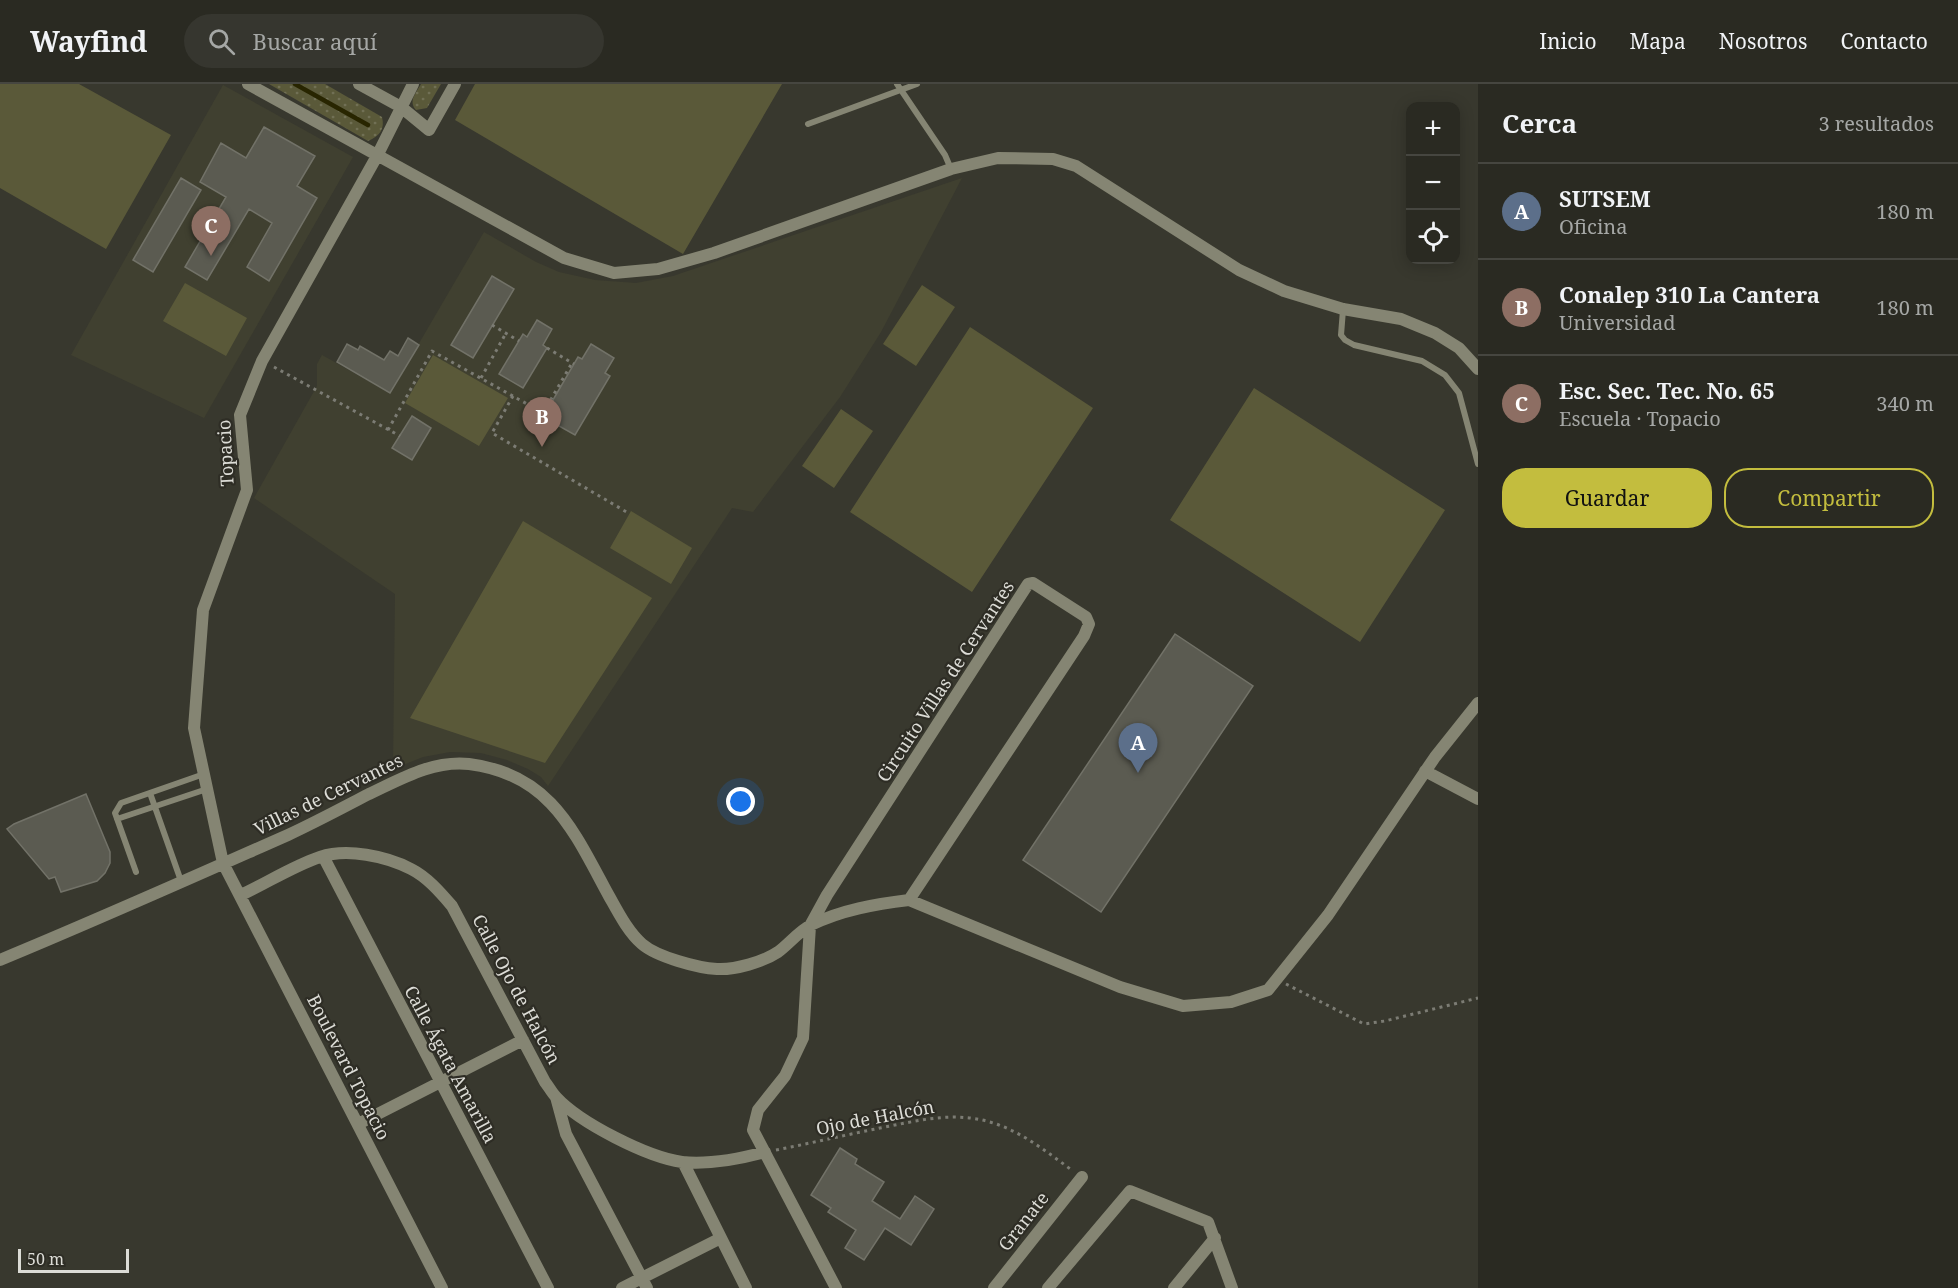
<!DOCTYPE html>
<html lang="es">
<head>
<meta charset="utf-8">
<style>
	body { margin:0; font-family:"Noto Serif",serif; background:#36362f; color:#f1f3f6 }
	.controls { position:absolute; right:18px; top:18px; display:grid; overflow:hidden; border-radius:12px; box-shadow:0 3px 15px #0003 }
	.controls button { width:54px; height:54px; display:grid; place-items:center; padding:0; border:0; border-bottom:2px solid #464640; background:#2a2a22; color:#f1f3f6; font:30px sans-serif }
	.scale { position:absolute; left:18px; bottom:15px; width:111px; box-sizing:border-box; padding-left:6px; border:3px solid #dcdcd6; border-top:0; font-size:16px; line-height:21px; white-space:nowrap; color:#dcdcd6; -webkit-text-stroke:4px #2e2d25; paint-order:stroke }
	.you { position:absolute; left:741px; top:718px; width:21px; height:21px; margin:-15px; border:4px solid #fff; border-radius:50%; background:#1a73e8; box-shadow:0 0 0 9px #1a73e833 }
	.badge { display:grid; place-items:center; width:39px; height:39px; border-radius:50%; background:#c3bd3e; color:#fff; font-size:20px; font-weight:700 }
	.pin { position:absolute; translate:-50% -50px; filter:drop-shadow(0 2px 3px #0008) }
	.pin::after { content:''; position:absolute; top:32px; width:21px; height:18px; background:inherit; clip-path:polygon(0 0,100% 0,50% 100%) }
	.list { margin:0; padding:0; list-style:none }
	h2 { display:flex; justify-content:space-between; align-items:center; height:78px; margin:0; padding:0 24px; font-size:26px }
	h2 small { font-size:20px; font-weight:400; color:#a5a7a5 }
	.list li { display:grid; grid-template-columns:39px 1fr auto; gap:18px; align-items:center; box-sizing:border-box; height:96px; padding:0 24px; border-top:2px solid #464640 }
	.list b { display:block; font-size:22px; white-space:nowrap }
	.list p { margin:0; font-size:20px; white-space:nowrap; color:#a5a7a5 }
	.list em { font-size:20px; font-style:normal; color:#a5a7a5 }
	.actions { display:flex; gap:12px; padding:18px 24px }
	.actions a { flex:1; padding:14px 0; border:2px solid #c3bd3e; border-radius:24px; text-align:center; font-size:21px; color:#c3bd3e }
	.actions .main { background:#c3bd3e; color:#111 }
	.icon { flex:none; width:33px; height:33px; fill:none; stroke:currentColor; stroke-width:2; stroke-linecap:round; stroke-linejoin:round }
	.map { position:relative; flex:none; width:1478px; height:1204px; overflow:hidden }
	header { display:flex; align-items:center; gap:36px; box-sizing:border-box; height:84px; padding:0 30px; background:#2a2a22; border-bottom:2px solid #464640 }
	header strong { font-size:28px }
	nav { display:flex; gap:33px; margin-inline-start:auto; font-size:21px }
	.search { width:420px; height:54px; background:#36362f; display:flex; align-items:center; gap:15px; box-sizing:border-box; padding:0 21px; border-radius:33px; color:#a5a7a5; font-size:22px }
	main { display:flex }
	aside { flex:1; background:#2a2a22 }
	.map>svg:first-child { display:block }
</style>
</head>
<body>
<header>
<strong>Wayfind</strong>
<div class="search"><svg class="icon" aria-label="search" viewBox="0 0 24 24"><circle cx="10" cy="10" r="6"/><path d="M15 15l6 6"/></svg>Buscar aquí</div>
<nav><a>Inicio</a><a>Mapa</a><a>Nosotros</a><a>Contacto</a></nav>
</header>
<main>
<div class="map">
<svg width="1478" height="1204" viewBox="0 0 1478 1204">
	<defs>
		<pattern id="grass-dots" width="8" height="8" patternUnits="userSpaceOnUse" patternTransform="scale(1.5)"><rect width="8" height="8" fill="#5a5939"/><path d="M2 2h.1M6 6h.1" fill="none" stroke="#717055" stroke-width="1.8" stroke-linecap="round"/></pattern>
	</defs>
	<rect width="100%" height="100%" fill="#38382e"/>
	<path fill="#404030" d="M 223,1 L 353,73 L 204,334 L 71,271 Z
		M 962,94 L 881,248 L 840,313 L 753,428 L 732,424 L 548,702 L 541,693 L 528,685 L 507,676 L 481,669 L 450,668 L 423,673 L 393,685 L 395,510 L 254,414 L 317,302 L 317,280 L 322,271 L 390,309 L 484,148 L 536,178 L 559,188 L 595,196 L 636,199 L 673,192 Z"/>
	<path fill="url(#grass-dots)" d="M 269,0 L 325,0 L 382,33 C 385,45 380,52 368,57 Z
		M 421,0 L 441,0 L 427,24 L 416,26 C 408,17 416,9 421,0 Z"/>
	<path fill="#5a5939" d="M 0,0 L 79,0 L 171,51 L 106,165 L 0,104 Z
		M 475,0 L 782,0 L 683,170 L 455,36 Z
		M 185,199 L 247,234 L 226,272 L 163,237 Z
		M 922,201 L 955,223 L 916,282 L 883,260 Z
		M 970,243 L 1093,324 L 972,508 L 850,428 Z
		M 433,271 L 508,314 L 479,362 L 405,319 Z
		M 1254,304 L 1445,426 L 1360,558 L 1170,436 Z
		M 841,325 L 873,347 L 834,404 L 802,382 Z
		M 631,427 L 692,464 L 671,500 L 610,464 Z
		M 523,437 L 652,514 L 545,679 L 410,634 Z"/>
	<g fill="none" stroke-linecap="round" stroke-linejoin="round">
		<path stroke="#282500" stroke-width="4.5" d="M 295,0 L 368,41"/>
	</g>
	<path fill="#5b5b51" stroke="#727268" stroke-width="1.5" d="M 264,43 L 315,72 L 297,102 L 317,114 L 269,197 L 247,183 L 272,139 L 249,125 L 207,196 L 185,183 L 226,113 L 200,98 L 221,59 L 246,74 Z
		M 181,94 L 201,106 L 153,188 L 133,176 Z
		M 492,192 L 514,205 L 473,274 L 451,261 Z
		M 537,236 L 552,245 L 543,261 L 547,264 L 523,304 L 499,290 L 523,250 L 527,253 Z
		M 408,254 L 419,261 L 390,309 L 337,278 L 347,260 L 358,266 L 360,262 L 384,276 L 390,267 L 398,272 Z
		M 591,260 L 614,274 L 605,289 L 610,292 L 575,351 L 543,333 L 578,273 L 582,275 Z
		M 412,332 L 431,344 L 412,376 L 392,364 Z
		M 1175,550 L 1253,602 L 1101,828 L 1023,776 Z
		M 86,710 L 110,768 L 110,779 L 105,789 L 97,797 L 61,808 L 55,793 L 49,795 L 7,745 L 14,740 Z
		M 840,1064 L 857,1075 L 855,1080 L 884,1098 L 872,1117 L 900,1135 L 915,1112 L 934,1125 L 911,1161 L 885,1144 L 864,1176 L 845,1164 L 856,1146 L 828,1128 L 831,1124 L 811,1111 Z"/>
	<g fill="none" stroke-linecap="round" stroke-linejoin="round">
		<path stroke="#7c7c74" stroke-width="3" stroke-dasharray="3 4.5" stroke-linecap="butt" d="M 492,241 L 519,257
			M 547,264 L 574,280
			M 274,283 L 400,352
			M 481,294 L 506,249
			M 513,312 L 492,349 L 630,430
			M 543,329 L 572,279
			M 388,346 L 432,267 L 545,330
			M 1286,900 L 1364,940 L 1385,937 L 1478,914
			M 776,1066 C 811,1059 846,1051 880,1044 C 917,1037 952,1027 990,1038 C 1021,1047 1047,1068 1073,1087"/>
		<path stroke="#858573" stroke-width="6" d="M 897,0 L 945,71 L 951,85
			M 808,40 L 917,0
			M 1343,226 L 1341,251 L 1345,256 L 1354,261 L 1422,277 L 1445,291 L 1459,309 L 1478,380
			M 150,709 L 181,797
			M 117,735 L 207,705
			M 136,788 L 115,729 L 121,719 L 204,690"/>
		<path stroke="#858573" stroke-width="12" d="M 248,0 L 564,174 L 614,189 L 658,185 L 714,169 L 951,85 L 998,74 L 1053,75 L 1076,82 L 1239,186 L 1284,207 L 1343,225 L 1401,235 L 1435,249 L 1459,264 L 1478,285
			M 359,0 L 401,23 L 429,46 L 455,0
			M 413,0 L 377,72 L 262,277 L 240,331 L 247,406 L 203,526 L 194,644 L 223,779 L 442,1204
			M 1425,687 L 1478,715
			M 323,772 L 548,1204
			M 241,811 C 267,799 293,782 320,773 C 347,764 386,772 411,785 C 427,793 440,808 452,822 L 545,998 C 549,1003 552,1009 556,1013 C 580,1039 647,1073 682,1078 C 710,1081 739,1075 765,1068
			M 0,876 C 97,836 193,793 288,751 C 316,738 342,724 369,710 C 401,695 433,676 469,680 C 551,690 574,748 609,812 C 618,828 628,848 642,860 C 657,873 698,884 717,885 C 735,886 763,878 778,868 C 789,860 799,847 811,841 C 841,826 876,820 909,816 L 1120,903 L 1183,922 L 1231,918 L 1268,906 L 1328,831 L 1435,673 L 1478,619
			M 556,1013 L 566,1050 L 647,1204
			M 358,1040 L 523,956
			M 683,1078 L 746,1204
			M 622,1204 L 721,1154
			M 836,1204 L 753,1046 L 758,1026 L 785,992 L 803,954 L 810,842 L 827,811 L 1028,500 L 1033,499 L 1086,533 L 1089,540 L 1084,552 L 909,816
			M 994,1204 L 1082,1093
			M 1048,1204 L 1130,1107 L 1208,1138 L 1232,1204
			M 1174,1204 L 1215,1154"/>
	</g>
	<g text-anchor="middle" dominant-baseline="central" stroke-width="4.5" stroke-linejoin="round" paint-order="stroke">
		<g font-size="18" fill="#dcdcd6" stroke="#2e2d25">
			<text transform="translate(225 369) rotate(-93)">Topacio</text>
			<text transform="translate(945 597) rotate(-57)">Circuito Villas de Cervantes</text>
			<text transform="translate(328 710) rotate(-26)">Villas de Cervantes</text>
			<text transform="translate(517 905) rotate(62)">Calle Ojo de Halcón</text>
			<text transform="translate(451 980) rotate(62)">Calle Ágata Amarilla</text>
			<text transform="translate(349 983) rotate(63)">Boulevard Topacio</text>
			<text transform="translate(875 1033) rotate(-11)">Ojo de Halcón</text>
			<text transform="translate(1023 1137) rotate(-52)">Granate</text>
		</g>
	</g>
</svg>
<div class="controls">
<button>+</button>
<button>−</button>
<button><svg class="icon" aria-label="locate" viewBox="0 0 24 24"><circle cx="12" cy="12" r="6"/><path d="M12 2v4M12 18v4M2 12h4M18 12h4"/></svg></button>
</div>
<div class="scale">50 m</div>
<div class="you"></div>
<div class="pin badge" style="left:1138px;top:689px;background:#5c6f8a">A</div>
<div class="pin badge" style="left:542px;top:363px;background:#8d6e63">B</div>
<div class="pin badge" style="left:211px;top:172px;background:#8d6e63">C</div>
</div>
<aside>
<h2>Cerca<small>3 resultados</small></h2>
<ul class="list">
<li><span class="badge" style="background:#5c6f8a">A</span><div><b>SUTSEM</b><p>Oficina</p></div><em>180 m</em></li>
<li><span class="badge" style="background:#8d6e63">B</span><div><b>Conalep 310 La Cantera</b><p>Universidad</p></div><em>180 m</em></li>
<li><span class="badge" style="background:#8d6e63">C</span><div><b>Esc. Sec. Tec. No. 65</b><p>Escuela · Topacio</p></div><em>340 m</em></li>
</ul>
<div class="actions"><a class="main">Guardar</a><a>Compartir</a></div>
</aside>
</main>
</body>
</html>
